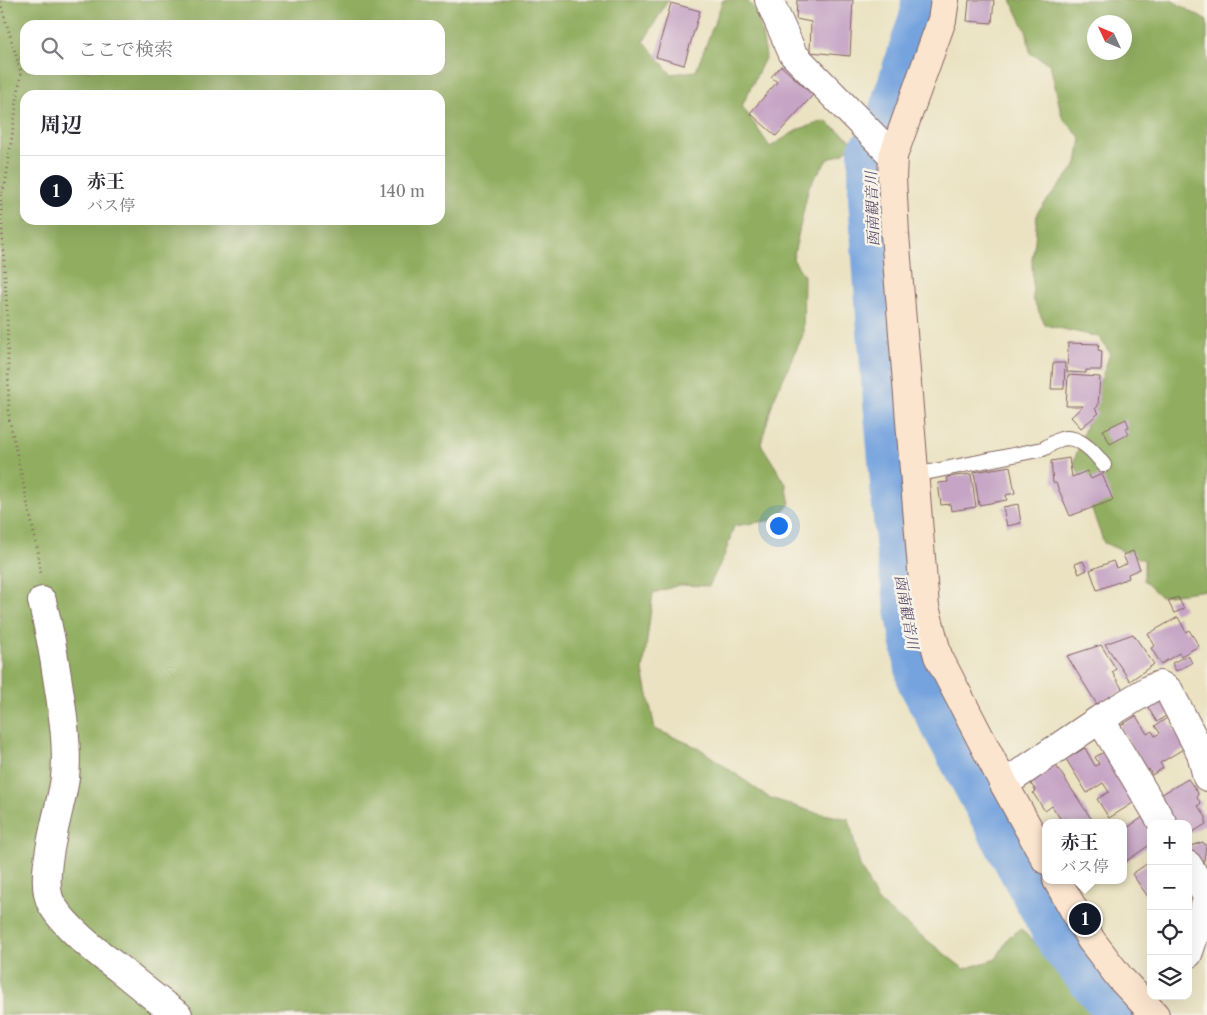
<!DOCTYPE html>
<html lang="ja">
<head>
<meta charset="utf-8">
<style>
	body { margin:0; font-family:"Libre Caslon Text","Noto Serif JP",serif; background:#f2f2f3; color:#2b2b33 }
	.controls { position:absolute; right:15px; bottom:15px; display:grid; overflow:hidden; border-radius:10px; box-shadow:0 5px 20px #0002 }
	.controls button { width:45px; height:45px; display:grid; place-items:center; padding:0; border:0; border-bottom:1px solid #e1e1e2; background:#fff; color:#2b2b33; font:25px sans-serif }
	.compass { position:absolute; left:1087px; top:15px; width:45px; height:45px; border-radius:50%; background:#fff; box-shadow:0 5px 20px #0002; rotate:314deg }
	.you { position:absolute; left:778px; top:525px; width:18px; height:18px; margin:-12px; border:4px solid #fff; border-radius:50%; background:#1a73e8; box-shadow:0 0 0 8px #1a73e833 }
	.badge { display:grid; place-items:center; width:32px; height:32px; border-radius:50%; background:#111827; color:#fff; font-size:16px; font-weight:700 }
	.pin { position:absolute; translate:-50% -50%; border:2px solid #fff; box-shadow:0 1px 5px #0006 }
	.popup { position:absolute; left:1042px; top:819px; width:85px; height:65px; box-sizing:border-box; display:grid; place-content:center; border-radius:10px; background:#fff; filter:drop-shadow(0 1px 4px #0005); font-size:16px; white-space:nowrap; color:#7c7c81 }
	.popup b { font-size:19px; color:#2b2b33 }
	.popup::after { content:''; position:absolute; left:50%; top:100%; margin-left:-10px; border:10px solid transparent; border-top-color:#fff }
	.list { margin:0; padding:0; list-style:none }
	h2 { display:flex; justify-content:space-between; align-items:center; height:65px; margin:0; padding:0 20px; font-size:21px }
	h2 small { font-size:16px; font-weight:400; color:#7c7c81 }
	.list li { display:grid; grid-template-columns:32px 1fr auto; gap:15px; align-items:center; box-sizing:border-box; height:70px; padding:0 20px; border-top:1px solid #e1e1e2 }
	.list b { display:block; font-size:19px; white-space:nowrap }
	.list p { margin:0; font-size:16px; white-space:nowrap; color:#7c7c81 }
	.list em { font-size:16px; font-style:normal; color:#7c7c81 }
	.icon { flex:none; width:28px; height:28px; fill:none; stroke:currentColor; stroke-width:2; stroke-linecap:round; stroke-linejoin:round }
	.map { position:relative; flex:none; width:1207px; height:1015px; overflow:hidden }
	.search { position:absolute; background:#fff; box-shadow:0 5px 20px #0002; left:20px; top:20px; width:425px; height:55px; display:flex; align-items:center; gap:12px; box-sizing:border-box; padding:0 18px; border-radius:15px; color:#7c7c81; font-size:19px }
	.panel { position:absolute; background:#fff; box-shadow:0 5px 20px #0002; left:20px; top:90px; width:425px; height:135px; border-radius:15px }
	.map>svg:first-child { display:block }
</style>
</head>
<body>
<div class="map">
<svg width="1207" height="1015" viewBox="0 0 1207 1015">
	<rect width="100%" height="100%" fill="#f7f3e8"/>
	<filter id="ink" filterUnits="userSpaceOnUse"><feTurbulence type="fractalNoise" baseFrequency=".02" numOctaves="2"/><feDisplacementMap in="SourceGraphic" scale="10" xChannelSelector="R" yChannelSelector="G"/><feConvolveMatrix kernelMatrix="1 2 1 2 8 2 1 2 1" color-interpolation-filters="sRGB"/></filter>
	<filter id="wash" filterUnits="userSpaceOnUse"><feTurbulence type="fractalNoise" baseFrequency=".0096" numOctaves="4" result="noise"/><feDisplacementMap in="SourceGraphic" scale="20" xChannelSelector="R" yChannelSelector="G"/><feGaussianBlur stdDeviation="1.12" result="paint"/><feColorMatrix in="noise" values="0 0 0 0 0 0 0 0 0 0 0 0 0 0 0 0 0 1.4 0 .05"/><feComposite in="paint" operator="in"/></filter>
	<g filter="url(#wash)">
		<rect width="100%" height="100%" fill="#eae2c1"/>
		<path fill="#91ae60" stroke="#6e6646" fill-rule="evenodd" d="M 0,0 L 668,0 L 644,41 L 671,74 L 696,71 L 723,0 L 747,0 L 758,14 L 766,56 L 742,106 L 770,147 L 799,129 L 825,121 L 854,142 L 844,153 L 827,160 L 809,186 L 793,259 L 804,276 L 803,335 L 773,401 L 761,444 L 786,484 L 790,504 L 773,520 L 734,526 L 725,554 L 709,586 L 679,585 L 653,593 L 643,671 L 655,729 L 699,748 L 768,797 L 813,812 L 849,819 L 860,866 L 878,902 L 964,969 L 996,959 L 1009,937 L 1021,929 L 1067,975 L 1096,1015 L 0,1015 ZM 25,25 L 440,25 L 440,70 L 25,70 ZM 25,95 L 440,95 L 440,220 L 25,220 Z
			M 1011,0 L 1171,0 L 1207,21 L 1207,590 L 1160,596 L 1144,581 L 1144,560 L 1104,543 L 1074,461 L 1110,353 L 1099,337 L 1045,325 L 1033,299 L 1032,259 L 1035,241 L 1037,213 L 1077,164 L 1081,138 L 1062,117 L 1050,64 L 1030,53 L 1027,33 ZM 1094,22 L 1124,22 L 1124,52 L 1094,52 Z"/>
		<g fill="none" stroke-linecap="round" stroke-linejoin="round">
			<path stroke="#74a3de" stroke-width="44" d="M 882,137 L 922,14 L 923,0
				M 870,151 L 870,198 L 879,331 L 898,554 L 919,681 L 1061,945 L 1101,993 L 1122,1015"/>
		</g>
		<g id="blocks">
			<path fill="#c6a4c5" d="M 797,0 L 853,0 L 850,56 L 810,52 L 811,22 L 796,19 Z
				M 969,0 L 994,0 L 992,23 L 967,21 Z
				M 671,3 L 700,11 L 684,65 L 656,57 Z
				M 781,66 L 813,95 L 776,136 L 750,113 L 777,82 L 771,77 Z
				M 1068,343 L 1099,344 L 1098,350 L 1102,351 L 1101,370 L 1086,370 L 1086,373 L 1067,372 Z
				M 1053,363 L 1065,363 L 1064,389 L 1051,389 Z
				M 1068,375 L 1100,377 L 1098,406 L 1095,409 L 1099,413 L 1081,428 L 1071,417 L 1083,406 L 1066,406 Z
				M 1126,419 L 1129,427 L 1126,428 L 1129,434 L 1110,444 L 1103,430 Z
				M 1069,458 L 1072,477 L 1087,471 L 1091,479 L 1102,474 L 1113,500 L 1070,516 L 1056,483 L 1053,483 L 1051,461 Z
				M 1010,466 L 1015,493 L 1006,495 L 1007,500 L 979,505 L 974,472 Z
				M 971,474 L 976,507 L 951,511 L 950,504 L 941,505 L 938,483 L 948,482 L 947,477 Z
				M 1018,504 L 1021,523 L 1007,526 L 1003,507 Z
				M 1133,551 L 1140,569 L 1128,574 L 1129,578 L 1097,590 L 1090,570 L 1113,561 L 1116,568 L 1127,564 L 1123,555 Z
				M 1083,561 L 1087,570 L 1079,574 L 1075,564 Z
				M 1178,597 L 1184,609 L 1174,613 L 1168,601 Z
				M 1178,617 L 1186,632 L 1189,630 L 1199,646 L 1181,656 L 1179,653 L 1161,664 L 1151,648 L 1155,646 L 1148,634 Z
				M 1133,634 L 1154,664 L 1130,681 L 1105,644 Z
				M 1101,645 L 1116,669 L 1112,672 L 1123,690 L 1098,706 L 1067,656 Z
				M 1188,655 L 1192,663 L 1176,671 L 1172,663 Z
				M 1160,697 L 1170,713 L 1157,722 L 1147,706 Z
				M 1136,716 L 1147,734 L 1152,731 L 1155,736 L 1160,733 L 1155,726 L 1167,718 L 1185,748 L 1160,763 L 1163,768 L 1152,775 L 1149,769 L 1147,771 L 1120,726 Z
				M 1085,748 L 1095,766 L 1099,764 L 1095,757 L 1108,750 L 1138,800 L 1109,818 L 1097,799 L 1109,792 L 1103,783 L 1087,793 L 1066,759 Z
				M 1055,764 L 1094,823 L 1063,823 L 1052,806 L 1045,811 L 1033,793 L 1036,791 L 1029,781 Z
				M 1188,779 L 1198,793 L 1197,798 L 1201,803 L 1198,806 L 1206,817 L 1206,824 L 1188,835 L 1188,824 L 1174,824 L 1157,797 Z
				M 1143,817 L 1151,830 L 1151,844 L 1125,862 L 1124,830 Z
				M 1203,842 L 1206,846 L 1204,861 L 1196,862 L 1188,847 Z
				M 1151,861 L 1151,901 L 1132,874 Z"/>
		</g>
	</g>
	<g filter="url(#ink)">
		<use href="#blocks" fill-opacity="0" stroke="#826360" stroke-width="1"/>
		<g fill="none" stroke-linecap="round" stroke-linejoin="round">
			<defs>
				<path id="lane" d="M 915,475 L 1043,449 C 1049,446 1055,441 1061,439 C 1078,434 1095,453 1104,465"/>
				<path id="street" d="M 769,0 L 793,54 L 893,156
					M 42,601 C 49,628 54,655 58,683 C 63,714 68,747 65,778 C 61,809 36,879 52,905 C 66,928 96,951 118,968 C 138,984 157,1000 178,1015
					M 1100,719 L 1163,824
					M 1004,784 L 1100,719 L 1150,689 L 1160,685 L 1169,691 L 1201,753 L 1207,777
					M 1188,865 L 1207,896
					M 1188,954 L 1207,900"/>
				<path id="secondary" d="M 945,0 L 942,20 L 893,156 L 892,178 L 895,234 L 925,607 L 938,656 L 1004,784 L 1046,860
					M 1057,880 L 1091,940 L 1120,978 L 1155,1015"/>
			</defs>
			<use href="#lane" stroke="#826360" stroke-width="16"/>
			<use href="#street" stroke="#826360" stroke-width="30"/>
			<use href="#secondary" stroke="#826360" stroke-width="30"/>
			<path stroke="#826360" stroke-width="3" stroke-dasharray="1 4" stroke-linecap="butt" d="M 0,2 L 21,72 L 5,186 L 0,193
				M 0,195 L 7,310 L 9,418 L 38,552 L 41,576"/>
			<use href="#lane" stroke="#fff" stroke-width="14"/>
			<use href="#street" stroke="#fff" stroke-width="28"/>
			<use href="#secondary" stroke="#fbe5cf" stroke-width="28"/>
		</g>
	</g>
	<g text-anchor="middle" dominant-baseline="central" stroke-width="5" stroke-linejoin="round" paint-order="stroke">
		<g font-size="15" font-style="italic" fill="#594d6a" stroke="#f7f3e8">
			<text transform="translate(872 209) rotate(-92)">函南観音川</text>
			<text transform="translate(907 612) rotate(80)">函南観音川</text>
		</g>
	</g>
</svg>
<div class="controls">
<button>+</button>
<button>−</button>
<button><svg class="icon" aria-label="locate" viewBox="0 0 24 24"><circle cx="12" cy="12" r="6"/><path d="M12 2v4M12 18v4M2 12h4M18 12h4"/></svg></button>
<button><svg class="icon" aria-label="layers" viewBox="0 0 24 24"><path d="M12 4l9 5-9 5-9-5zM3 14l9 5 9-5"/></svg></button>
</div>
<svg class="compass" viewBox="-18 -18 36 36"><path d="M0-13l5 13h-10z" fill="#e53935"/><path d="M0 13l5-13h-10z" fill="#7c7c81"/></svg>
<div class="you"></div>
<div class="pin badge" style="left:1085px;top:919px">1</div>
<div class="popup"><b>赤王</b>バス停</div>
<div class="search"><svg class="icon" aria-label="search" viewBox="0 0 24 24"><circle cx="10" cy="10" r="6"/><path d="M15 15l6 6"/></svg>ここで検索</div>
<section class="panel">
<h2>周辺<small></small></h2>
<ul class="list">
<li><span class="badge">1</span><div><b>赤王</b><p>バス停</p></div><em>140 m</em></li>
</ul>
</section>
</div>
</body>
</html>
